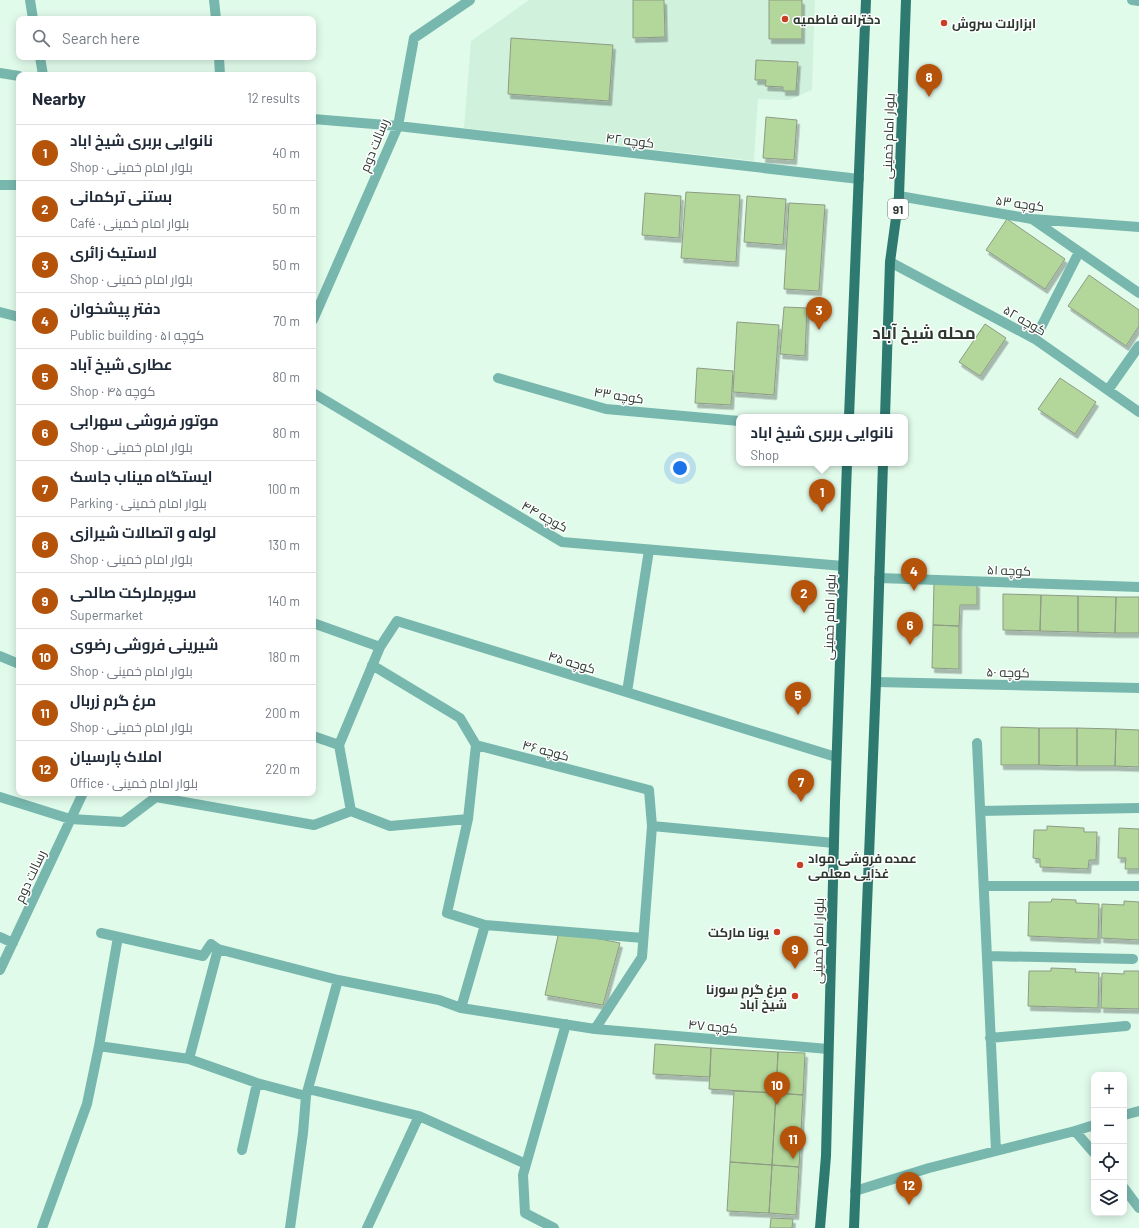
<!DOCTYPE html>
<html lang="en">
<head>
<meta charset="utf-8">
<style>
	body { margin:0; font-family:Barlow,Cairo,sans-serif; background:#f6f6f7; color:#1f2937 }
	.controls { position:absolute; right:12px; bottom:12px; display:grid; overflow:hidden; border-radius:8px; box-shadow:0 2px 10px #0003 }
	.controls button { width:36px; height:36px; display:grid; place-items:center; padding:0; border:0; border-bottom:1px solid #e0e1e3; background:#fff; color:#1f2937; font:20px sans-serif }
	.you { position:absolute; left:680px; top:468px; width:14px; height:14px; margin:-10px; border:3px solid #fff; border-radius:50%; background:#1a73e8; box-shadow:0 0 0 6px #1a73e833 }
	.badge { display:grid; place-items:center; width:26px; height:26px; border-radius:50%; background:#b45309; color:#fff; font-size:13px; font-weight:700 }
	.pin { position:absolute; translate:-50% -33px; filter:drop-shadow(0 1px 2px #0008) }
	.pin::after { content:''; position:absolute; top:21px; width:14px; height:12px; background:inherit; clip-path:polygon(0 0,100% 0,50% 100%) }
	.popup { position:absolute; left:736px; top:414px; width:172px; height:52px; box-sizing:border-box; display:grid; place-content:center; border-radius:8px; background:#fff; filter:drop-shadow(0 1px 3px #0005); font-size:13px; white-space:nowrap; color:#747a83 }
	.popup b { font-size:15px; color:#1f2937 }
	.popup::after { content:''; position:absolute; left:50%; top:100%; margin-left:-8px; border:8px solid transparent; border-top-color:#fff }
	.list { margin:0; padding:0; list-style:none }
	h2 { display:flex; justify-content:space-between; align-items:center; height:52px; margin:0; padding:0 16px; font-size:17px }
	h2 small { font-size:13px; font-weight:400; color:#747a83 }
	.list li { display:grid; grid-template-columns:26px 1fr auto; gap:12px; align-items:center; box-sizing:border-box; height:56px; padding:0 16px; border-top:1px solid #e0e1e3 }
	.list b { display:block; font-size:15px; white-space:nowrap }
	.list p { margin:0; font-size:13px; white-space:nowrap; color:#747a83 }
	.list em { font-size:13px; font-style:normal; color:#747a83 }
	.icon { flex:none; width:22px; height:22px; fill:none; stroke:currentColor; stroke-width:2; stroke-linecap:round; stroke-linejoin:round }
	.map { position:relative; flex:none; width:1139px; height:1228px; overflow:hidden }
	.search { position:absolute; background:#fff; box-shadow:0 2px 10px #0003; left:16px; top:16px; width:300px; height:44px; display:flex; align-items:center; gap:10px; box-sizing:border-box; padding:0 14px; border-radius:8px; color:#747a83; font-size:15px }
	.panel { position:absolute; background:#fff; box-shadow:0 2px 10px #0003; left:16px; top:72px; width:300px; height:724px; border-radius:8px }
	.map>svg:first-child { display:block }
</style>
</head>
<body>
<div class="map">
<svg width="1139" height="1228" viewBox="0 0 1139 1228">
	<defs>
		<filter id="shadow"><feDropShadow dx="2.5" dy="4.5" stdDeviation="0" flood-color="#0004"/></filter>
	</defs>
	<rect width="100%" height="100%" fill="#e1fbeb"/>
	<path fill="#d0f2dd" d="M 529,0 L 815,0 L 812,90 L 789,100 L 758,99 L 754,161 L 464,128 L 471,41 Z"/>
	<path fill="#b3d69a" stroke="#8d9b84" filter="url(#shadow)" d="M 633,0 L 664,0 L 665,37 L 633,38 Z
		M 769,0 L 802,0 L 802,39 L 769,39 Z
		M 511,38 L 613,45 L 609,101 L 508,94 Z
		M 756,60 L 798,62 L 796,91 L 783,91 L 783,87 L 765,86 L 766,80 L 755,80 Z
		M 766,117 L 797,120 L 794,160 L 763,158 Z
		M 686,192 L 740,195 L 736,262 L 681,258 Z
		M 645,193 L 681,196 L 679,238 L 642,235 Z
		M 747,196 L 786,199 L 783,245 L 744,242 Z
		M 789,203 L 825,205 L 819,291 L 784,289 Z
		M 1007,219 L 1065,259 L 1045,289 L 986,250 Z
		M 1089,275 L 1139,310 L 1139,326 L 1126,346 L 1068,306 Z
		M 784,307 L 807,308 L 805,356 L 780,354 Z
		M 737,322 L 779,325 L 774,395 L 733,392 Z
		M 985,324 L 1006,338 L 980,376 L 959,362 Z
		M 697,368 L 733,371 L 731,405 L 695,403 Z
		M 1060,378 L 1096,402 L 1075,434 L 1038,409 Z
		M 934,582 L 977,583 L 977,605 L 960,605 L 959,626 L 933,625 Z
		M 1003,594 L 1041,595 L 1040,631 L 1003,630 Z
		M 1041,595 L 1078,596 L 1078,632 L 1040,631 Z
		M 1078,596 L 1116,597 L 1115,633 L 1078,632 Z
		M 1116,597 L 1139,597 L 1139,633 L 1115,633 Z
		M 933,625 L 959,626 L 959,669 L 932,668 Z
		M 1001,727 L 1039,728 L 1039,765 L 1001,765 Z
		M 1039,728 L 1077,728 L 1077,766 L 1039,765 Z
		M 1077,728 L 1116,729 L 1115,766 L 1077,766 Z
		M 1116,729 L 1139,730 L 1139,767 L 1115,766 Z
		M 1047,826 L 1084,828 L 1084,832 L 1097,832 L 1096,860 L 1089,860 L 1088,869 L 1040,867 L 1040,859 L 1033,858 L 1034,830 L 1047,830 Z
		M 1119,828 L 1139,829 L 1139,869 L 1125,869 L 1126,858 L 1118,858 Z
		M 1052,899 L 1076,900 L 1076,903 L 1099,904 L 1098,939 L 1028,936 L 1029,902 L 1051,902 Z
		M 1124,901 L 1139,902 L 1139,940 L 1101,938 L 1102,904 L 1124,905 Z
		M 559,931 L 620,943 L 603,1005 L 545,995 Z
		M 1051,968 L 1076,969 L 1075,972 L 1099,973 L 1098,1008 L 1028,1006 L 1029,971 L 1051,971 Z
		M 1124,971 L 1139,971 L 1139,1009 L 1101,1008 L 1102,973 L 1124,974 Z
		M 655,1044 L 711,1048 L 710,1077 L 653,1074 Z
		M 711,1048 L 778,1052 L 776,1093 L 709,1089 Z
		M 778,1052 L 805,1053 L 803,1095 L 776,1093 Z
		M 734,1091 L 776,1093 L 772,1165 L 730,1162 Z
		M 776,1093 L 803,1095 L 799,1167 L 772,1165 Z
		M 730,1162 L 772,1165 L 769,1213 L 727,1211 Z
		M 772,1165 L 799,1167 L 796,1215 L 769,1213 Z
		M 771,1218 L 793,1219 L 792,1228 L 770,1228 Z"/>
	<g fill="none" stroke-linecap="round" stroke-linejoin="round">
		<path stroke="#78b7ad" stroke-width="10" d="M 30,0 L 33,19
			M 214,0 L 216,19
			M 1132,0 L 1139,1
			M 40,57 L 43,75
			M 219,57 L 220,75
			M 0,73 L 19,76
			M 313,119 L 398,126 L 859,179
			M 0,185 L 19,185
			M 899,196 L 1032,219 L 1139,227
			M 1032,219 L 1139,293
			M 890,262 L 1035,339 L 1139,412
			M 0,312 L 19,317
			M 313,320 L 398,126 L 414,38 L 470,0
			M 1035,339 L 1079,252
			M 498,378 L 606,409 L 739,421
			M 1108,390 L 1139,346
			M 313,393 L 562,542 L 843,566
			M 879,578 L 1139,587
			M 313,623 L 380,647 L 397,621 L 836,757
			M 0,656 L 19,664
			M 372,665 L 460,718 L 476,745
			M 876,682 L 1139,688
			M 627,692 L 649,550
			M 313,736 L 339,745 L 380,647
			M 977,743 L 996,1151
			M 339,745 L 351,811 L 390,826 L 468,819 L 476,745 L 649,790 L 652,826 L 834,843
			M 0,797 L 70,819 L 123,822 L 156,797 L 314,825 L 351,811
			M 980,811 L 1139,808
			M 468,819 L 447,913 L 485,925
			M 984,886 L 1139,886
			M 101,933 L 203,956 L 211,944 L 218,949
			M 0,937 L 13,943
			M 643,938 L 485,925 L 461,1008 L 595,1029 L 642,957 L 652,826
			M 987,956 L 1133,959
			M 0,970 L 83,793
			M 338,980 L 306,1096 L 257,1083 L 189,1059 L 218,949 L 338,980 L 439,1000 L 461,1008
			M 595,1029 L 828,1049
			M 990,1038 L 1126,1026
			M 99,1046 L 118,937
			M 308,1089 L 419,1116
			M 1124,1115 L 1139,1111
			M 1075,1131 L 1094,1153
			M 242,1150 L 257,1083
			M 1124,1188 L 1139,1208
			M 855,1191 L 929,1168 L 1075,1131 L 1094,1125
			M 42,1228 L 87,1104 L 99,1046 L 189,1059
			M 290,1228 L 303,1133 L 306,1096
			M 367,1228 L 419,1116 L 526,1164
			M 554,1228 L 525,1213 L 523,1175 L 566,1024"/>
		<path stroke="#2e7a70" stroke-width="10" d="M 849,417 L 866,0
			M 885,417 L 890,262 L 899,196 L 906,0
			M 820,1228 L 826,1156 L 835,802 L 847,463
			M 854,1228 L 876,682 L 883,463"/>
	</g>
	<g fill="#ca3f24" stroke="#fff" stroke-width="1.5">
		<circle cx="785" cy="19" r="4"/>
		<circle cx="944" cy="23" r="4"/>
		<circle cx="800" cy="865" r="4"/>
		<circle cx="777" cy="932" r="4"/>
		<circle cx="795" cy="996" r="4"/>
	</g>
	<g text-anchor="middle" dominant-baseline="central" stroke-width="3" stroke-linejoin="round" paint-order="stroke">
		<rect fill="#fff" stroke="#6c746f" stroke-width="1" x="888" y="199" width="20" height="20" rx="3"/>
		<g font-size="12" font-weight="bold" fill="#2d3831">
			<text x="898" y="209">91</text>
		</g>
		<g font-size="13" font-weight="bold" fill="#2d3831" stroke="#fff" text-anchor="start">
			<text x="793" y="19">دخترانه فاطمیه</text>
			<text x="952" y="23">ابزارلات سروش</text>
			<text x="808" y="858">عمده فروشی مواد<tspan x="808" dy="15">غذایی معلمی</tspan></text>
			<text x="769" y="932" text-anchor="end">یونا مارکت</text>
			<text x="787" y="989" text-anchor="end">مرغ گرم سورنا<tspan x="787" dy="15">شیخ آباد</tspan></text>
		</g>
		<g font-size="13" fill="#2d3831" stroke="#fff">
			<text transform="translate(888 136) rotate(-88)">بلوار امام خمینی</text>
			<text transform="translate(630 140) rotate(7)">کوچه ۴۲</text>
			<text transform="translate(374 145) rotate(-68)">رسالت دوم</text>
			<text transform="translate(1020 203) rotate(8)">کوچه ۵۳</text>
			<text transform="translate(1025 320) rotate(30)">کوچه ۵۲</text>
			<text transform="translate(619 395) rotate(9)">کوچه ۴۳</text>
			<text transform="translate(545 516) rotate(29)">کوچه ۴۴</text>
			<text transform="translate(1009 570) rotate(2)">کوچه ۵۱</text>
			<text transform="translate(829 617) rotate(-88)">بلوار امام خمینی</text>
			<text transform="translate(572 662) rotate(17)">کوچه ۴۵</text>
			<text transform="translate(1008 672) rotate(1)">کوچه ۵۰</text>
			<text transform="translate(546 750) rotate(15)">کوچه ۴۶</text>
			<text transform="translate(30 876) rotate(-65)">رسالت دوم</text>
			<text transform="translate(818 941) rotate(-89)">بلوار امام خمینی</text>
			<text transform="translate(713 1026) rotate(5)">کوچه ۴۷</text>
		</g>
		<g font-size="17" font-weight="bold" fill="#2d3831" stroke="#fff">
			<text x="924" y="332">محله شیخ آباد</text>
		</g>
	</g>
</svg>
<div class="controls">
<button>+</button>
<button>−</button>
<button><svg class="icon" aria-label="locate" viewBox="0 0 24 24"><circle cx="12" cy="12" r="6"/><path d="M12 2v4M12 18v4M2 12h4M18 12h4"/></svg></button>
<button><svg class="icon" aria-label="layers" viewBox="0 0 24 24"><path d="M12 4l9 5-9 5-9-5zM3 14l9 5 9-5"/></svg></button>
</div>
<div class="you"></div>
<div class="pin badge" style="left:822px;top:512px">1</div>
<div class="popup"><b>نانوایی بربری شیخ اباد</b>Shop</div>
<div class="pin badge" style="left:804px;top:613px">2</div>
<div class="pin badge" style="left:819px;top:330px">3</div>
<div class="pin badge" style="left:914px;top:591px">4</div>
<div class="pin badge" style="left:798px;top:715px">5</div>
<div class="pin badge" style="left:910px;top:645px">6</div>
<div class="pin badge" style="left:801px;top:802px">7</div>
<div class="pin badge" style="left:929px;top:97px">8</div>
<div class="pin badge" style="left:795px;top:969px">9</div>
<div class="pin badge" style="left:777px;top:1105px">10</div>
<div class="pin badge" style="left:793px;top:1159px">11</div>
<div class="pin badge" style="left:909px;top:1205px">12</div>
<div class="search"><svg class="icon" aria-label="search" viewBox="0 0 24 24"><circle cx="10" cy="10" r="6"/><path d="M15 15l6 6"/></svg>Search here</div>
<section class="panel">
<h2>Nearby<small>12 results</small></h2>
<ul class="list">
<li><span class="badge">1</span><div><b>نانوایی بربری شیخ اباد</b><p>Shop · بلوار امام خمینی</p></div><em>40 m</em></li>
<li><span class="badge">2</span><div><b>بستنی ترکمانی</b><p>Café · بلوار امام خمینی</p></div><em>50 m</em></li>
<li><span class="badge">3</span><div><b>لاستیک زائری</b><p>Shop · بلوار امام خمینی</p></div><em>50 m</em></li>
<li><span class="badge">4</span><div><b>دفتر پیشخوان</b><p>Public building · کوچه ۵۱</p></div><em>70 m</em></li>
<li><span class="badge">5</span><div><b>عطاری شیخ آباد</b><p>Shop · کوچه ۴۵</p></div><em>80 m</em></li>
<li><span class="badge">6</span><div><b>موتور فروشی سهرابی</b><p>Shop · بلوار امام خمینی</p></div><em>80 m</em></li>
<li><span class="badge">7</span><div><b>ایستگاه میناب جاسک</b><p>Parking · بلوار امام خمینی</p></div><em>100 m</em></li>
<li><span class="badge">8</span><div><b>لوله و اتصالات شیرازی</b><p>Shop · بلوار امام خمینی</p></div><em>130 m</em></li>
<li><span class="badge">9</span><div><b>سوپرملرکت صالحی</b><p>Supermarket</p></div><em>140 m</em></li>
<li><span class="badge">10</span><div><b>شیرینی فروشی رضوی</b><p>Shop · بلوار امام خمینی</p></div><em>180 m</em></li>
<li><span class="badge">11</span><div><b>مرغ گرم زربال</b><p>Shop · بلوار امام خمینی</p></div><em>200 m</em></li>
<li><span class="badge">12</span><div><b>املاک پارسیان</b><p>Office · بلوار امام خمینی</p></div><em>220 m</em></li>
</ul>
</section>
</div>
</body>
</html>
